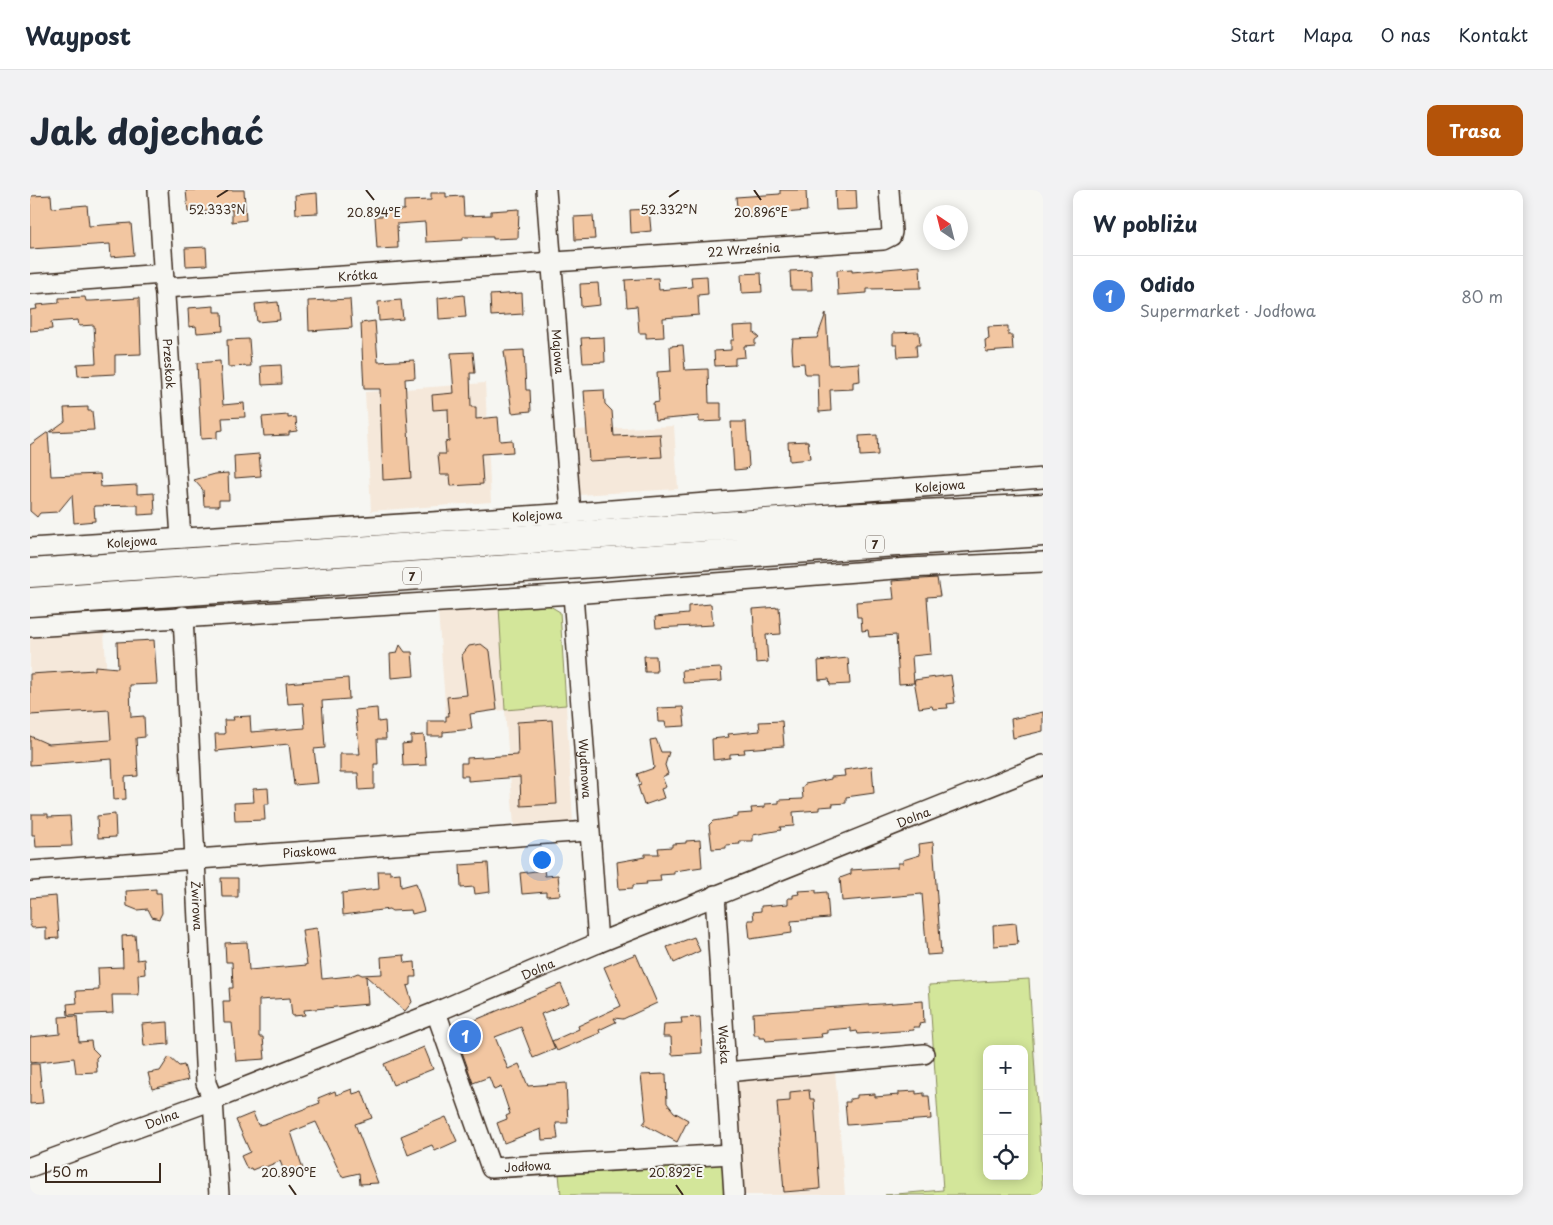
<!DOCTYPE html>
<html lang="pl">
<head>
<meta charset="utf-8">
<style>
	body { margin:0; font-family:"Playpen Sans",sans-serif; background:#f2f2f3; color:#1f2937 }
	.controls { position:absolute; right:15px; bottom:15px; display:grid; overflow:hidden; border-radius:10px; box-shadow:0 2px 12px #0003 }
	.controls button { width:45px; height:45px; display:grid; place-items:center; padding:0; border:0; border-bottom:1px solid #e0e1e3; background:#fff; color:#1f2937; font:25px sans-serif }
	.compass { position:absolute; left:893px; top:15px; width:45px; height:45px; border-radius:50%; background:#fff; box-shadow:0 2px 12px #0003; rotate:325deg }
	.scale { position:absolute; left:15px; bottom:12px; width:116px; box-sizing:border-box; padding-left:5px; border:2px solid #3b2a1e; border-top:0; font-size:14px; line-height:18px; white-space:nowrap; color:#3b2a1e; -webkit-text-stroke:4px #f6f6f2; paint-order:stroke }
	.you { position:absolute; left:511px; top:669px; width:18px; height:18px; margin:-12px; border:4px solid #fff; border-radius:50%; background:#1a73e8; box-shadow:0 0 0 8px #1a73e833 }
	.badge { display:grid; place-items:center; width:32px; height:32px; border-radius:50%; background:#b45309; color:#fff; font-size:16px; font-weight:700 }
	.pin { position:absolute; translate:-50% -50%; border:2px solid #fff; box-shadow:0 1px 5px #0006 }
	.list { margin:0; padding:0; list-style:none }
	h2 { display:flex; justify-content:space-between; align-items:center; height:65px; margin:0; padding:0 20px; font-size:21px }
	h2 small { font-size:16px; font-weight:400; color:#747a83 }
	.list li { display:grid; grid-template-columns:32px 1fr auto; gap:15px; align-items:center; box-sizing:border-box; height:80px; padding:0 20px; border-top:1px solid #e0e1e3 }
	.list b { display:block; font-size:19px; white-space:nowrap }
	.list p { margin:0; font-size:16px; white-space:nowrap; color:#747a83 }
	.list em { font-size:16px; font-style:normal; color:#747a83 }
	.icon { flex:none; width:28px; height:28px; fill:none; stroke:currentColor; stroke-width:2; stroke-linecap:round; stroke-linejoin:round }
	.map { position:relative; flex:none; width:1013px; height:1005px; overflow:hidden; border-radius:10px }
	header { display:flex; align-items:center; gap:30px; box-sizing:border-box; height:70px; padding:0 25px; background:#fff; border-bottom:1px solid #e0e1e3 }
	header strong { font-size:24px }
	nav { display:flex; gap:28px; margin-inline-start:auto; font-size:18px }
	.intro { display:flex; align-items:center; justify-content:space-between; box-sizing:border-box; height:120px; padding:0 30px }
	h1 { margin:0; font-size:35px }
	.button { padding:12px 22px; border-radius:10px; background:#b45309; color:#fff; font-size:18px; font-weight:700 }
	main { display:flex; gap:30px; padding:0 30px }
	aside { flex:1; background:#fff; border-radius:10px; box-shadow:0 2px 12px #0003 }
	.map>svg:first-child { display:block }
</style>
</head>
<body>
<header>
<strong>Waypost</strong>
<nav><a>Start</a><a>Mapa</a><a>O nas</a><a>Kontakt</a></nav>
</header>
<div class="intro"><h1>Jak dojechać</h1><a class="button">Trasa</a></div>
<main>
<div class="map">
<svg width="1013" height="1005" viewBox="0 0 1013 1005">
	<rect width="100%" height="100%" fill="#f6f6f2"/>
	<filter id="ink" filterUnits="userSpaceOnUse"><feTurbulence type="fractalNoise" baseFrequency=".02" numOctaves="2"/><feDisplacementMap in="SourceGraphic" scale="10" xChannelSelector="R" yChannelSelector="G"/><feConvolveMatrix kernelMatrix="1 2 1 2 8 2 1 2 1" color-interpolation-filters="sRGB"/></filter>
	<g filter="url(#ink)">
		<path fill="#f5e8da" d="M 455,193 L 461,312 L 341,321 L 335,202 Z
			M 644,236 L 648,299 L 548,305 L 543,240 Z
			M 469,417 L 475,520 L 536,515 L 543,632 L 484,636 L 475,520 L 416,526 L 408,421 Z
			M 74,443 L 81,550 L 0,554 L 0,446 Z
			M 805,880 L 815,1005 L 712,1005 L 707,886 Z"/>
		<path fill="#d3e69a" stroke="#87885c" fill-rule="evenodd" d="M 515,413 L 530,422 L 536,515 L 475,520 L 469,417 Z
			M 999,789 L 1013,1005 L 855,1005 L 913,1000 L 899,795 ZM 957,859 L 994,859 L 994,986 L 957,986 Z
			M 692,973 L 694,1005 L 531,1005 L 529,984 Z"/>
		<path fill="#f2c6a1" stroke="#3b2a1e" d="M 156,0 L 214,0 L 216,30 L 202,32 L 202,20 L 158,22 Z
			M 750,0 L 776,0 L 777,21 L 708,27 L 706,7 L 750,4 Z
			M 805,0 L 826,0 L 827,19 L 806,20 Z
			M 287,3 L 288,23 L 266,24 L 265,5 Z
			M 401,3 L 416,3 L 416,7 L 433,6 L 434,26 L 461,25 L 461,21 L 489,19 L 488,48 L 463,49 L 463,47 L 433,47 L 433,50 L 396,52 L 395,32 L 367,34 L 368,58 L 347,59 L 345,26 L 353,26 L 353,20 L 374,20 L 374,11 L 401,10 Z
			M 21,5 L 22,18 L 57,15 L 59,36 L 101,33 L 104,65 L 81,67 L 80,54 L 0,59 L 0,6 Z
			M 619,19 L 621,41 L 601,43 L 600,20 Z
			M 563,26 L 565,49 L 545,50 L 544,27 Z
			M 176,57 L 177,75 L 156,76 L 155,58 Z
			M 890,76 L 891,98 L 837,99 L 837,103 L 808,105 L 807,80 L 822,79 L 822,82 Z
			M 781,80 L 782,100 L 761,100 L 760,81 Z
			M 731,83 L 732,102 L 712,103 L 711,84 Z
			M 677,86 L 678,104 L 668,105 L 669,125 L 633,128 L 634,147 L 616,148 L 616,143 L 609,143 L 607,116 L 597,117 L 595,90 L 628,88 L 629,100 L 662,97 L 661,87 Z
			M 568,93 L 570,115 L 551,117 L 550,94 Z
			M 492,103 L 493,124 L 461,126 L 460,105 Z
			M 434,105 L 436,127 L 409,129 L 408,108 Z
			M 55,107 L 56,111 L 62,111 L 109,108 L 111,164 L 85,165 L 85,184 L 48,186 L 47,174 L 66,173 L 64,135 L 49,136 L 48,130 L 21,132 L 22,139 L 0,141 L 0,120 L 7,119 L 6,115 L 29,113 L 29,108 Z
			M 320,109 L 322,138 L 279,141 L 278,111 Z
			M 371,110 L 373,129 L 349,131 L 348,112 Z
			M 248,112 L 250,130 L 227,132 L 225,114 Z
			M 184,116 L 184,122 L 192,122 L 193,141 L 167,143 L 166,136 L 159,137 L 158,118 Z
			M 796,123 L 799,175 L 829,173 L 830,191 L 823,192 L 823,199 L 800,200 L 801,221 L 789,222 L 788,184 L 775,184 L 774,173 L 763,174 L 762,158 L 763,149 L 787,148 Z
			M 345,131 L 348,172 L 384,170 L 385,188 L 375,189 L 381,288 L 353,290 L 350,199 L 334,199 L 333,180 L 331,133 Z
			M 724,135 L 724,143 L 729,147 L 725,150 L 725,155 L 714,156 L 715,167 L 705,168 L 705,175 L 685,176 L 684,161 L 701,160 L 701,150 L 704,150 L 703,136 Z
			M 978,136 L 978,145 L 982,145 L 983,160 L 956,162 L 955,150 L 959,149 L 958,137 Z
			M 889,142 L 890,155 L 886,155 L 887,166 L 868,167 L 867,155 L 863,155 L 863,143 Z
			M 574,147 L 575,172 L 553,173 L 551,148 Z
			M 219,149 L 221,176 L 198,177 L 197,150 Z
			M 653,155 L 655,180 L 678,179 L 679,213 L 691,213 L 691,231 L 669,232 L 669,226 L 625,230 L 623,213 L 629,212 L 627,182 L 641,181 L 640,156 Z
			M 494,160 L 496,200 L 500,200 L 501,221 L 482,223 L 474,161 Z
			M 443,162 L 445,183 L 440,183 L 441,217 L 446,217 L 446,229 L 468,227 L 470,251 L 482,250 L 483,262 L 451,264 L 453,294 L 421,296 L 420,285 L 410,285 L 408,264 L 416,264 L 415,252 L 419,251 L 418,219 L 403,220 L 402,205 L 424,203 L 421,163 Z
			M 190,171 L 193,215 L 214,213 L 215,227 L 192,228 L 193,240 L 187,241 L 187,248 L 171,249 L 167,173 Z
			M 251,175 L 252,194 L 232,195 L 231,176 Z
			M 574,200 L 575,214 L 582,221 L 584,246 L 630,244 L 632,267 L 559,271 L 554,201 Z
			M 58,217 L 58,221 L 62,221 L 64,240 L 20,242 L 35,231 L 34,218 Z
			M 258,225 L 258,228 L 266,227 L 267,241 L 259,242 L 259,245 L 234,246 L 232,227 Z
			M 701,232 L 716,232 L 719,276 L 716,279 L 704,280 Z
			M 18,242 L 21,286 L 70,284 L 71,297 L 107,295 L 107,304 L 124,303 L 125,324 L 108,325 L 108,315 L 64,316 L 65,331 L 44,333 L 42,305 L 28,322 L 10,323 L 7,327 L 0,321 L 0,255 Z
			M 847,245 L 848,265 L 830,266 L 829,246 Z
			M 778,251 L 780,269 L 759,271 L 758,252 Z
			M 229,264 L 231,286 L 205,288 L 204,266 Z
			M 198,283 L 199,310 L 189,310 L 189,316 L 174,316 L 173,300 L 164,290 L 185,284 Z
			M 907,388 L 910,406 L 897,407 L 901,464 L 882,466 L 884,493 L 869,494 L 866,445 L 839,447 L 838,440 L 832,441 L 831,427 L 827,427 L 826,412 L 864,409 L 862,391 Z
			M 681,414 L 683,435 L 626,438 L 625,427 L 658,424 L 658,416 Z
			M 749,417 L 751,444 L 736,445 L 738,472 L 726,473 L 723,419 Z
			M 124,450 L 127,494 L 100,495 L 101,527 L 114,526 L 115,547 L 106,548 L 108,586 L 95,587 L 96,609 L 84,610 L 82,569 L 0,575 L 0,546 L 18,554 L 81,550 L 79,520 L 0,525 L 0,484 L 65,480 L 65,476 L 88,478 L 87,452 Z
			M 451,454 L 460,461 L 467,520 L 440,524 L 442,539 L 413,542 L 413,546 L 398,546 L 398,531 L 416,531 L 416,526 L 419,526 L 417,507 L 437,505 L 432,465 L 439,456 Z
			M 370,455 L 375,462 L 382,462 L 384,486 L 361,488 L 360,464 L 367,463 Z
			M 614,466 L 626,466 L 627,482 L 615,482 Z
			M 818,468 L 820,494 L 800,495 L 799,489 L 789,490 L 788,471 Z
			M 691,478 L 692,491 L 653,493 L 652,480 Z
			M 921,485 L 925,513 L 917,514 L 918,518 L 903,519 L 902,516 L 889,518 L 884,490 Z
			M 318,488 L 319,509 L 292,511 L 295,558 L 284,559 L 288,593 L 264,595 L 259,554 L 186,561 L 185,544 L 195,544 L 194,530 L 204,530 L 203,527 L 220,526 L 221,542 L 275,538 L 273,513 L 258,514 L 256,493 Z
			M 653,517 L 655,536 L 636,537 L 635,532 L 628,532 L 627,518 Z
			M 347,518 L 348,532 L 355,531 L 356,549 L 347,549 L 348,574 L 344,574 L 344,599 L 329,600 L 328,583 L 310,583 L 310,564 L 330,564 L 325,520 Z
			M 1013,522 L 1013,541 L 983,548 L 981,529 Z
			M 522,530 L 527,614 L 491,616 L 490,587 L 438,591 L 438,586 L 431,586 L 431,573 L 437,573 L 437,568 L 488,565 L 487,532 Z
			M 752,531 L 754,556 L 714,559 L 715,563 L 700,564 L 700,568 L 683,570 L 682,549 L 699,547 L 698,544 L 730,541 L 729,532 Z
			M 394,545 L 396,575 L 373,576 L 372,554 L 381,553 L 381,546 Z
			M 626,549 L 631,562 L 639,562 L 635,575 L 638,584 L 632,587 L 636,597 L 631,599 L 634,608 L 614,615 L 608,596 L 611,595 L 607,584 L 624,578 L 620,550 Z
			M 842,576 L 844,603 L 816,607 L 816,613 L 802,614 L 803,616 L 789,617 L 789,620 L 763,622 L 764,636 L 750,637 L 751,640 L 723,645 L 723,651 L 709,651 L 710,654 L 696,655 L 696,658 L 682,659 L 679,635 L 683,631 L 708,627 L 708,624 L 722,623 L 721,618 L 735,617 L 735,614 L 749,613 L 749,610 L 773,609 L 772,598 L 775,594 L 801,589 L 801,587 L 815,586 L 814,580 Z
			M 238,598 L 239,614 L 234,614 L 235,630 L 205,631 L 204,613 L 224,612 L 223,599 Z
			M 2,624 L 18,624 L 18,627 L 40,626 L 42,656 L 6,657 L 5,645 L 2,645 Z
			M 85,624 L 86,647 L 68,648 L 67,626 Z
			M 670,650 L 672,677 L 644,681 L 644,684 L 630,685 L 631,691 L 616,692 L 617,694 L 603,695 L 603,698 L 589,699 L 587,672 L 615,667 L 615,664 L 629,664 L 628,658 L 642,657 L 642,654 L 656,653 L 656,651 Z
			M 903,652 L 911,764 L 897,765 L 892,704 L 812,711 L 810,688 L 821,684 L 821,680 L 868,677 L 868,673 L 873,673 L 873,670 L 890,665 L 889,654 Z
			M 458,673 L 460,702 L 445,704 L 444,697 L 431,698 L 430,675 Z
			M 514,680 L 515,686 L 528,685 L 530,705 L 516,706 L 516,702 L 492,704 L 490,683 Z
			M 348,681 L 360,681 L 360,684 L 370,683 L 371,697 L 386,693 L 394,721 L 382,724 L 381,720 L 362,721 L 359,719 L 313,725 L 312,703 L 349,699 Z
			M 191,688 L 208,688 L 208,707 L 192,707 Z
			M 126,699 L 126,703 L 131,703 L 132,723 L 129,729 L 122,727 L 118,719 L 107,720 L 97,716 L 96,701 Z
			M 786,700 L 786,703 L 797,702 L 799,728 L 761,731 L 762,743 L 720,749 L 718,730 L 724,730 L 723,722 L 731,721 L 731,716 L 758,714 L 758,708 L 763,708 L 763,705 L 769,704 L 768,701 Z
			M 26,706 L 29,748 L 16,749 L 16,737 L 2,738 L 0,735 L 0,708 Z
			M 986,733 L 988,754 L 964,756 L 963,735 Z
			M 287,738 L 292,789 L 320,786 L 328,783 L 332,785 L 352,784 L 351,767 L 374,765 L 375,773 L 385,772 L 386,787 L 381,787 L 381,795 L 377,796 L 382,812 L 375,821 L 336,786 L 338,814 L 274,820 L 275,825 L 262,826 L 260,808 L 229,810 L 229,847 L 233,847 L 235,869 L 206,871 L 202,833 L 194,833 L 193,811 L 200,811 L 199,798 L 203,798 L 202,772 L 196,772 L 195,753 L 217,752 L 219,780 L 277,775 L 272,740 Z
			M 105,745 L 107,770 L 114,769 L 115,784 L 108,785 L 109,805 L 82,805 L 83,823 L 38,825 L 37,814 L 47,813 L 46,801 L 69,800 L 68,778 L 93,777 L 92,746 Z
			M 664,747 L 670,761 L 644,773 L 637,757 Z
			M 606,764 L 627,813 L 593,829 L 584,828 L 586,832 L 569,840 L 570,843 L 527,861 L 522,851 L 549,839 L 548,836 L 591,816 L 574,777 Z
			M 531,794 L 539,813 L 511,824 L 525,859 L 503,868 L 491,837 L 465,847 L 478,879 L 489,874 L 498,896 L 536,893 L 538,933 L 526,933 L 528,949 L 512,950 L 511,939 L 474,953 L 467,933 L 477,929 L 476,926 L 480,924 L 471,897 L 464,900 L 459,887 L 443,893 L 424,839 Z
			M 893,811 L 894,833 L 889,834 L 890,837 L 883,837 L 884,840 L 828,844 L 827,841 L 821,842 L 821,838 L 797,840 L 797,843 L 791,844 L 792,847 L 736,851 L 735,848 L 729,848 L 729,845 L 724,845 L 723,823 Z
			M 47,826 L 49,852 L 61,851 L 62,858 L 69,865 L 66,868 L 67,882 L 46,883 L 44,868 L 0,873 L 0,847 L 30,844 L 29,827 Z
			M 670,827 L 672,863 L 642,865 L 641,847 L 633,847 L 634,834 L 652,833 L 651,828 Z
			M 138,832 L 139,854 L 114,856 L 112,834 Z
			M 394,857 L 403,879 L 363,895 L 354,874 Z
			M 139,867 L 149,876 L 154,875 L 158,890 L 122,899 L 118,883 L 130,881 Z
			M 0,874 L 9,874 L 13,913 L 0,914 Z
			M 636,884 L 637,913 L 644,922 L 658,930 L 647,952 L 613,934 L 616,930 L 611,885 Z
			M 322,899 L 323,904 L 332,901 L 342,928 L 325,934 L 348,993 L 330,994 L 329,983 L 312,987 L 286,932 L 261,942 L 273,979 L 256,986 L 250,971 L 233,978 L 232,976 L 222,980 L 221,978 L 217,979 L 211,966 L 220,962 L 206,930 L 223,923 L 228,935 L 234,934 L 290,913 L 288,908 L 305,901 L 306,905 Z
			M 779,900 L 780,909 L 784,909 L 790,999 L 754,1002 L 747,912 L 760,911 L 760,902 Z
			M 886,901 L 886,904 L 894,903 L 894,906 L 899,906 L 901,929 L 817,935 L 815,912 L 820,912 L 820,909 L 827,908 L 827,905 L 845,904 L 845,907 L 869,905 L 869,902 Z
			M 416,927 L 427,951 L 405,961 L 402,955 L 378,965 L 371,946 Z"/>
		<g fill="none" stroke-linecap="round" stroke-linejoin="round">
			<defs>
				<g id="minor">
					<path id="s1" d="M 128,0 L 151,348"/>
					<path id="s2" d="M 516,0 L 541,323"/>
					<path d="M 0,94 L 133,84"/>
					<path id="s3" d="M 134,98 L 853,50 L 861,46 L 862,42 L 859,0"/>
					<path id="s4" d="M 0,358 L 541,323 L 1013,288"/>
					<path id="s5" d="M 543,404 L 568,753"/>
					<path id="s6" d="M 153,426 L 176,893 L 183,910 L 189,1005"/>
					<path d="M 0,437 L 543,404 L 878,378 L 1013,372"/>
					<path id="s7" d="M 0,681 L 558,641"/>
					<path id="s8" d="M 685,705 L 704,1005"/>
					<path id="s9" d="M 406,822 L 461,978 L 701,964"/>
					<path d="M 696,882 L 894,864"/>
					<path id="s10" d="M 0,977 L 183,910 L 406,822 L 568,753 L 1013,575"/>
				</g>
				<path id="highway" d="M 0,383 L 794,329 L 1013,318
					M 0,412 L 1013,342"/>
			</defs>
			<use href="#minor" stroke="#3b2a1e" stroke-width="22"/>
			<use href="#highway" stroke="#3b2a1e" stroke-width="31"/>
			<use href="#minor" stroke="#f6f6f2" stroke-width="19"/>
			<use href="#highway" stroke="#f6f6f2" stroke-width="28"/>
		</g>
	</g>
	<path fill="none" stroke="#3b2a1e" stroke-width="2" d="M 336,0 L 344,10M 724,0 L 731,10M 187,7 L 198,0M 639,7 L 649,0M 259,995 L 266,1005M 646,995 L 653,1005"/>
	<g text-anchor="middle" dominant-baseline="central" stroke-width="4" stroke-linejoin="round" paint-order="stroke">
		<g fill="#f6f6f2" stroke="#73675e" stroke-width="1">
			<rect x="836" y="345.5" width="18" height="17" rx="4"/>
			<rect x="373" y="377.5" width="18" height="17" rx="4"/>
		</g>
		<g font-size="11" font-weight="bold" fill="#3b2a1e">
			<text x="845" y="354">7</text>
			<text x="382" y="386">7</text>
		</g>
		<g font-size="12" fill="#3b2a1e" stroke="#f6f6f2">
			<text stroke="none"><textPath href="#s3" startOffset="581">22 Września</textPath></text>
			<text stroke="none"><textPath href="#s3" startOffset="194">Krótka</textPath></text>
			<text stroke="none"><textPath href="#s2" startOffset="162">Majowa</textPath></text>
			<text stroke="none"><textPath href="#s1" startOffset="174">Przeskok</textPath></text>
			<text stroke="none"><textPath href="#s4" startOffset="912">Kolejowa</textPath></text>
			<text stroke="none"><textPath href="#s4" startOffset="508">Kolejowa</textPath></text>
			<text stroke="none"><textPath href="#s4" startOffset="102">Kolejowa</textPath></text>
			<text stroke="none"><textPath href="#s5" startOffset="175">Wydmowa</textPath></text>
			<text stroke="none"><textPath href="#s10" startOffset="950">Dolna</textPath></text>
			<text stroke="none"><textPath href="#s7" startOffset="280">Piaskowa</textPath></text>
			<text stroke="none"><textPath href="#s6" startOffset="290">Żwirowa</textPath></text>
			<text stroke="none"><textPath href="#s10" startOffset="545">Dolna</textPath></text>
			<text stroke="none"><textPath href="#s8" startOffset="150">Wąska</textPath></text>
			<text stroke="none"><textPath href="#s10" startOffset="140">Dolna</textPath></text>
			<text stroke="none"><textPath href="#s9" startOffset="202">Jodłowa</textPath></text>
		</g>
	</g>
	<g font-size="12" text-anchor="middle" fill="#3b2a1e" stroke="#f6f6f2" stroke-width="4" stroke-linejoin="round" paint-order="stroke">
		<text x="187" y="24">52.333°N</text>
		<text x="639" y="24">52.332°N</text>
		<text x="344" y="27">20.894°E</text>
		<text x="731" y="27">20.896°E</text>
		<text x="259" y="987">20.890°E</text>
		<text x="646" y="987">20.892°E</text>
	</g>
</svg>
<div class="controls">
<button>+</button>
<button>−</button>
<button><svg class="icon" aria-label="locate" viewBox="0 0 24 24"><circle cx="12" cy="12" r="6"/><path d="M12 2v4M12 18v4M2 12h4M18 12h4"/></svg></button>
</div>
<svg class="compass" viewBox="-18 -18 36 36"><path d="M0-13l5 13h-10z" fill="#e53935"/><path d="M0 13l5-13h-10z" fill="#747a83"/></svg>
<div class="scale">50 m</div>
<div class="you"></div>
<div class="pin badge" style="left:435px;top:846px;background:#3f7fe0">1</div>
</div>
<aside>
<h2>W pobliżu<small></small></h2>
<ul class="list">
<li><span class="badge" style="background:#3f7fe0">1</span><div><b>Odido</b><p>Supermarket · Jodłowa</p></div><em>80 m</em></li>
</ul>
</aside>
</main>
</body>
</html>
